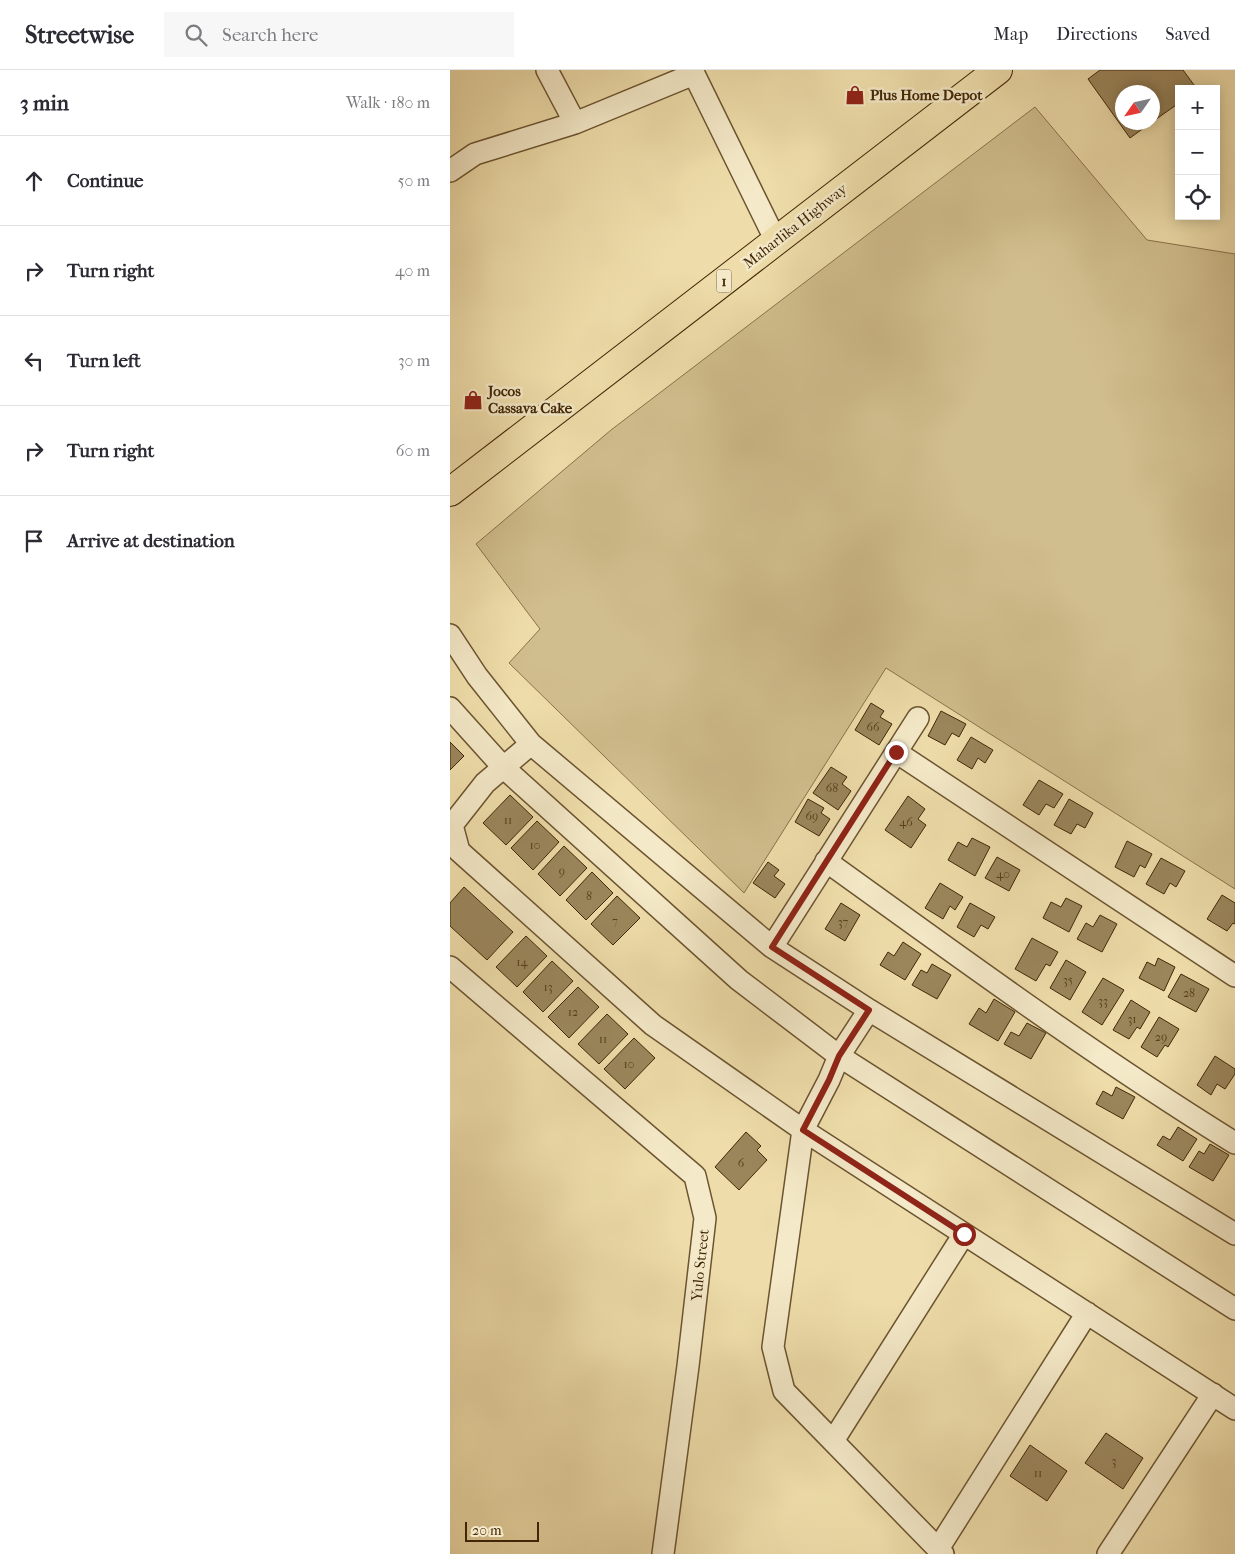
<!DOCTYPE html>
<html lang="en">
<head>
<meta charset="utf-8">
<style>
	body { margin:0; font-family:"IM FELL French Canon",serif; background:#f7f7f7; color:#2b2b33 }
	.controls { position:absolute; right:15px; top:15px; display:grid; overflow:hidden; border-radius:0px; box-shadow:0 2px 12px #0003 }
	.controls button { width:45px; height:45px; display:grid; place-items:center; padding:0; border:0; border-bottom:1px solid #e1e1e2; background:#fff; color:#2b2b33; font:25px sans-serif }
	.compass { position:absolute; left:665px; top:15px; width:45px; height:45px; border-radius:50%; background:#fff; box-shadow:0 2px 12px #0003; rotate:236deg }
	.scale { position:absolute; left:15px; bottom:12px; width:74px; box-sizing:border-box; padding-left:5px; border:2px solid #412707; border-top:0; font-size:14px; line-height:18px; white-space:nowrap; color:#412707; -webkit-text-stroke:4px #f4e9c8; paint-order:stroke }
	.stop { position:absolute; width:15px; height:15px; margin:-11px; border:4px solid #8f2418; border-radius:50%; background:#fff }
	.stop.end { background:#8f2418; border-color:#fff; box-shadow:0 1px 5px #0008 }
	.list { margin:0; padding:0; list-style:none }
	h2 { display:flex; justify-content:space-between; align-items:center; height:65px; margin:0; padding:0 20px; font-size:21px }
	h2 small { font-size:16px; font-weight:400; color:#7c7c81 }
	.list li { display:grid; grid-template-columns:32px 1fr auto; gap:15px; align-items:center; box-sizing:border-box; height:90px; padding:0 20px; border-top:1px solid #e1e1e2 }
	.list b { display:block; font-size:19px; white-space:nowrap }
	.list em { font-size:16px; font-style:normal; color:#7c7c81 }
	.icon { flex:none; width:28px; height:28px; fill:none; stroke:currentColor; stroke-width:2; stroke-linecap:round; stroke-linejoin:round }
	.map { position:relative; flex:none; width:785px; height:1484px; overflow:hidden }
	header { display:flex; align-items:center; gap:30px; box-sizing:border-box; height:70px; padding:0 25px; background:#fff; border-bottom:1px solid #e1e1e2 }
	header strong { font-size:24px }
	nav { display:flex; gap:28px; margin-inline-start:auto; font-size:18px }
	.search { width:350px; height:45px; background:#f7f7f7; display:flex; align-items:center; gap:12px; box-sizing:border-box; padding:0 18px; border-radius:0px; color:#7c7c81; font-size:19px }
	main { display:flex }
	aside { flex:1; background:#fff }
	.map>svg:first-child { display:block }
</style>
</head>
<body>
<header>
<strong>Streetwise</strong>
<div class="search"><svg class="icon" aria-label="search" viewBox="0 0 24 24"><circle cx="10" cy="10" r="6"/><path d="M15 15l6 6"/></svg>Search here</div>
<nav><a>Map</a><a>Directions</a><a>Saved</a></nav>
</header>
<main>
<aside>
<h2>3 min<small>Walk · 180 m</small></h2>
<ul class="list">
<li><svg class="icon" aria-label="ahead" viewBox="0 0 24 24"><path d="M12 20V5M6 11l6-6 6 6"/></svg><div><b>Continue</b></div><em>50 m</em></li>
<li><svg class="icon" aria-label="right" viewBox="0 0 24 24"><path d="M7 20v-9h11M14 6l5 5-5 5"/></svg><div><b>Turn right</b></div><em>40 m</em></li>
<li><svg class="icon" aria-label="left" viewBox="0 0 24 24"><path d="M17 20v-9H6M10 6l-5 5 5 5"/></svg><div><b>Turn left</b></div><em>30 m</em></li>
<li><svg class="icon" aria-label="right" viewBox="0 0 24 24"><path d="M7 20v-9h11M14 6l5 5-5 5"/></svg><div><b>Turn right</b></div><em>60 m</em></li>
<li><svg class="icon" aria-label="arrive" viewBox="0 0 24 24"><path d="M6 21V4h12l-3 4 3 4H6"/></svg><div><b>Arrive at destination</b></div></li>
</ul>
</aside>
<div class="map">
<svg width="785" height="1484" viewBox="0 0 785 1484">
	<rect width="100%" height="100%" fill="#eda"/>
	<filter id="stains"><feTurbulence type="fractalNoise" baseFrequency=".004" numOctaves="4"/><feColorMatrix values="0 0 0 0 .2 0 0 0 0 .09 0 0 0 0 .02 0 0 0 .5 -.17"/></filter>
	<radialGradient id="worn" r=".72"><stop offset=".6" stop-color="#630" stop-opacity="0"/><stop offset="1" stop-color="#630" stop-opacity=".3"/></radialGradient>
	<path fill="#d1be8e" stroke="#89724a" d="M 585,37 L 697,170 L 785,184 L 785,819 L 436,598 L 294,823 L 59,593 L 90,559 L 26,474 L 161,360 Z"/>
	<path fill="#9b865c" stroke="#412707" d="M 650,0 L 733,0 L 747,19 L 729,19 L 729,33 L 702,52 L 702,22 L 672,22 L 672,52 L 702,52 L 680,68 L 638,9 Z
		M 421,633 L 434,641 L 430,647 L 442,654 L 429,675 L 405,660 Z
		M 491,641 L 516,654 L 509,667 L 502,663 L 495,675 L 478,666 Z
		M 521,667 L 543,680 L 535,693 L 528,688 L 522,699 L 507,690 Z
		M 0,672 L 14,686 L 0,700 Z
		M 381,697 L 397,707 L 392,714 L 401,721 L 388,740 L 363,723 Z
		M 589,710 L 613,724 L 604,738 L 596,734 L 589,745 L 573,735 Z
		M 60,725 L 83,747 L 56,775 L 33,753 Z
		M 458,726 L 475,739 L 468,749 L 476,755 L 461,778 L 435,760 Z
		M 358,729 L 374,738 L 371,743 L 380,749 L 369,766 L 345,752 Z
		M 619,729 L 643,743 L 635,758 L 627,754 L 621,764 L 604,755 Z
		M 87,751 L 109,772 L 83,800 L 61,778 Z
		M 522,768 L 540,777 L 525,806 L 498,790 L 508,772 L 517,777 Z
		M 677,771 L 702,784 L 695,798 L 690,795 L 684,807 L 665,797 Z
		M 114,776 L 137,798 L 110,826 L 88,804 Z
		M 547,787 L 570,800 L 559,821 L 535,808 Z
		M 711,788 L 735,801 L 726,817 L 720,813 L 714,824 L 696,814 Z
		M 318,792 L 329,800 L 324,806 L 335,814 L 325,828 L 303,813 Z
		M 142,802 L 163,823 L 136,850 L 116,830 Z
		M 490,813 L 513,827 L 505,840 L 500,836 L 493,849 L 475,838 Z
		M 14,817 L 63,862 L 37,890 L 0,856 L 0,833 Z
		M 772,825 L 785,833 L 785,854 L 783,853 L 777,861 L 757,849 Z
		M 167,826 L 190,848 L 163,875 L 141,854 Z
		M 616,828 L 632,836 L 619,862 L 593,848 L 601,832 L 611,837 Z
		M 391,833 L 410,845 L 395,871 L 375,859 Z
		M 520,833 L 545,847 L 538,859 L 531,855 L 524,867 L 507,857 Z
		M 650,845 L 667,854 L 652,882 L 627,869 L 636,853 L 643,857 Z
		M 76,866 L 97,886 L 67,917 L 46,897 Z
		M 582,868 L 608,882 L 600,896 L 596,894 L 586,911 L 565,899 Z
		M 453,872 L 471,884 L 455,910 L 430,895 L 438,882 L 444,886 Z
		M 708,888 L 725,897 L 714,921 L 689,908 L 697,892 L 705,896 Z
		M 616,890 L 636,902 L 620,930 L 600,918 Z
		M 102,891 L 123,911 L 93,942 L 73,922 Z
		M 482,894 L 501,905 L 487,929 L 462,915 L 471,900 L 477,903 Z
		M 731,904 L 759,919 L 746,942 L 718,927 Z
		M 653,908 L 674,920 L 652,955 L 632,942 Z
		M 128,917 L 149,937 L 119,968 L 98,947 Z
		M 544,929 L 565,942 L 548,971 L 519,954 L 529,938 L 536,943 Z
		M 681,930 L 700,942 L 690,959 L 687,957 L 679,969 L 663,960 Z
		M 157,944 L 178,964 L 149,994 L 128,974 Z
		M 709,947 L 729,959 L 718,977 L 715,975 L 707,987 L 691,977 Z
		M 577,953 L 596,963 L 581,989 L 554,974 L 561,962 L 569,966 Z
		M 184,968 L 205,988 L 175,1019 L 154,999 Z
		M 765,986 L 785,999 L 785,1004 L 775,1019 L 767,1014 L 761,1025 L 747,1015 Z
		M 666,1017 L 685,1027 L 673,1049 L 646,1034 L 653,1021 L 662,1026 Z
		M 728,1057 L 747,1069 L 733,1091 L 707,1075 L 713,1066 L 720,1070 Z
		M 296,1062 L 311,1076 L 307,1080 L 317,1090 L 289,1120 L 265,1097 Z
		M 760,1074 L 779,1085 L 763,1111 L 739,1097 L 749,1081 L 754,1084 Z
		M 656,1363 L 693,1388 L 673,1419 L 635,1393 Z
		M 580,1375 L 617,1401 L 597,1431 L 560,1406 Z"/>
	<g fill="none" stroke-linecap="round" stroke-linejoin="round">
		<defs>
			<path id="street" d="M 97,0 L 125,53
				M 0,101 L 25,84 L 125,53 L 244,4 L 326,171
				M 0,565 L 27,606 L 81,674 L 322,877 L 419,940 L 785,1164
				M 0,638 L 53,697 L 289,910 L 389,986 L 785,1239
				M 81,674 L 35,713 L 2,755 L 9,781 L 203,955 L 353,1060 L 785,1339
				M 446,682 L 785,906
				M 376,791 C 511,888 644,986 785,1073
				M 322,877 L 468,648
				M 0,897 L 245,1106 L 255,1148 L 238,1296 L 213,1484
				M 419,940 L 389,986 L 379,1010 L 353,1060 L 323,1277 L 334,1321 L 493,1484
				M 383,1371 L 514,1164
				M 488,1479 L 637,1243
				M 658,1484 L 763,1324"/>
			<path id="highway" d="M 0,422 L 548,0"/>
		</defs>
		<use href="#street" stroke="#6c5430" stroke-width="24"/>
		<use href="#highway" stroke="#412707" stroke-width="30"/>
		<use href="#street" stroke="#f4e9c8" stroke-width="21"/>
		<use href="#highway" stroke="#eda" stroke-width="28"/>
	</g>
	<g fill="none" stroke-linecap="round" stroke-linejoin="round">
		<path stroke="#8f2418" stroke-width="6" d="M 446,682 L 322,877 L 419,940 L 389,986 L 379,1010 L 353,1060 L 514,1164"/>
	</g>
	<defs>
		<symbol id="shop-bare" viewBox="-9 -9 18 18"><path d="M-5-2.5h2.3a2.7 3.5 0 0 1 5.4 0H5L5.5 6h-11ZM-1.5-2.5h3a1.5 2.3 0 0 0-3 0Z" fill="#8f2418" stroke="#f4e9c8" stroke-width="2.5" paint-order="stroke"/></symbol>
	</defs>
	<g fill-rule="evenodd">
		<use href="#shop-bare" x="391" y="11" width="28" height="28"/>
		<use href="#shop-bare" x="9" y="316" width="28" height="28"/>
	</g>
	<g text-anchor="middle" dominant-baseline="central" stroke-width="5" stroke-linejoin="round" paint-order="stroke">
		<g font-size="12" fill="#583f1c">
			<text x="423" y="657">66</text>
			<text x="382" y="718">68</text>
			<text x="362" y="746">69</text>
			<text x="58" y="750">11</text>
			<text x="456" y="752">46</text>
			<text x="85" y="775">10</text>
			<text x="112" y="801">9</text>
			<text x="553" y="804">40</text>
			<text x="139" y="826">8</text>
			<text x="165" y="851">7</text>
			<text x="393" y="852">37</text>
			<text x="72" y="892">14</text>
			<text x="618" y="910">35</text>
			<text x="98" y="917">13</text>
			<text x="739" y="923">28</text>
			<text x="653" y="931">33</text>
			<text x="123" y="942">12</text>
			<text x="682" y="949">31</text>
			<text x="711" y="967">29</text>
			<text x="153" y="969">11</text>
			<text x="179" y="994">10</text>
			<text x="291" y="1093">6</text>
			<text x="664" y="1391">3</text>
			<text x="588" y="1403">11</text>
		</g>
		<rect fill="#f4e9c8" stroke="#776141" stroke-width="1" x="266.5" y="199.5" width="15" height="23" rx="4"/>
		<g font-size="14" font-weight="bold" fill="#412707">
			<text x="274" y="211">1</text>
		</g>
		<g font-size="15" font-weight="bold" fill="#412707" stroke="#f4e9c8" text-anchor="start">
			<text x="420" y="25">Plus Home Depot</text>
			<text x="38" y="321">Jocos<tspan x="38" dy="17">Cassava Cake</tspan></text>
		</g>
		<g font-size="15" fill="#412707" stroke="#f4e9c8">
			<text transform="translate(345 156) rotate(-38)">Maharlika Highway</text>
			<text transform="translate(250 1195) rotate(-84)">Yulo Street</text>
		</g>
	</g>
	<rect width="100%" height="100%" filter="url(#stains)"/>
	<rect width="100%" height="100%" fill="url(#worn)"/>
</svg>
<div class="controls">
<button>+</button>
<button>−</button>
<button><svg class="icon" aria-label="locate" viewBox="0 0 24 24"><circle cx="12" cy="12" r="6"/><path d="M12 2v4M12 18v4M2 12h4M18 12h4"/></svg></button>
</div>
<svg class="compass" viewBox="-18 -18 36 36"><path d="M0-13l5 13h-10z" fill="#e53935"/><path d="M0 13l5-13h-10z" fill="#7c7c81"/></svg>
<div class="scale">20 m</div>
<div class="stop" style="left:514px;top:1164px"></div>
<div class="stop end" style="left:446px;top:682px"></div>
</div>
</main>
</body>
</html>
